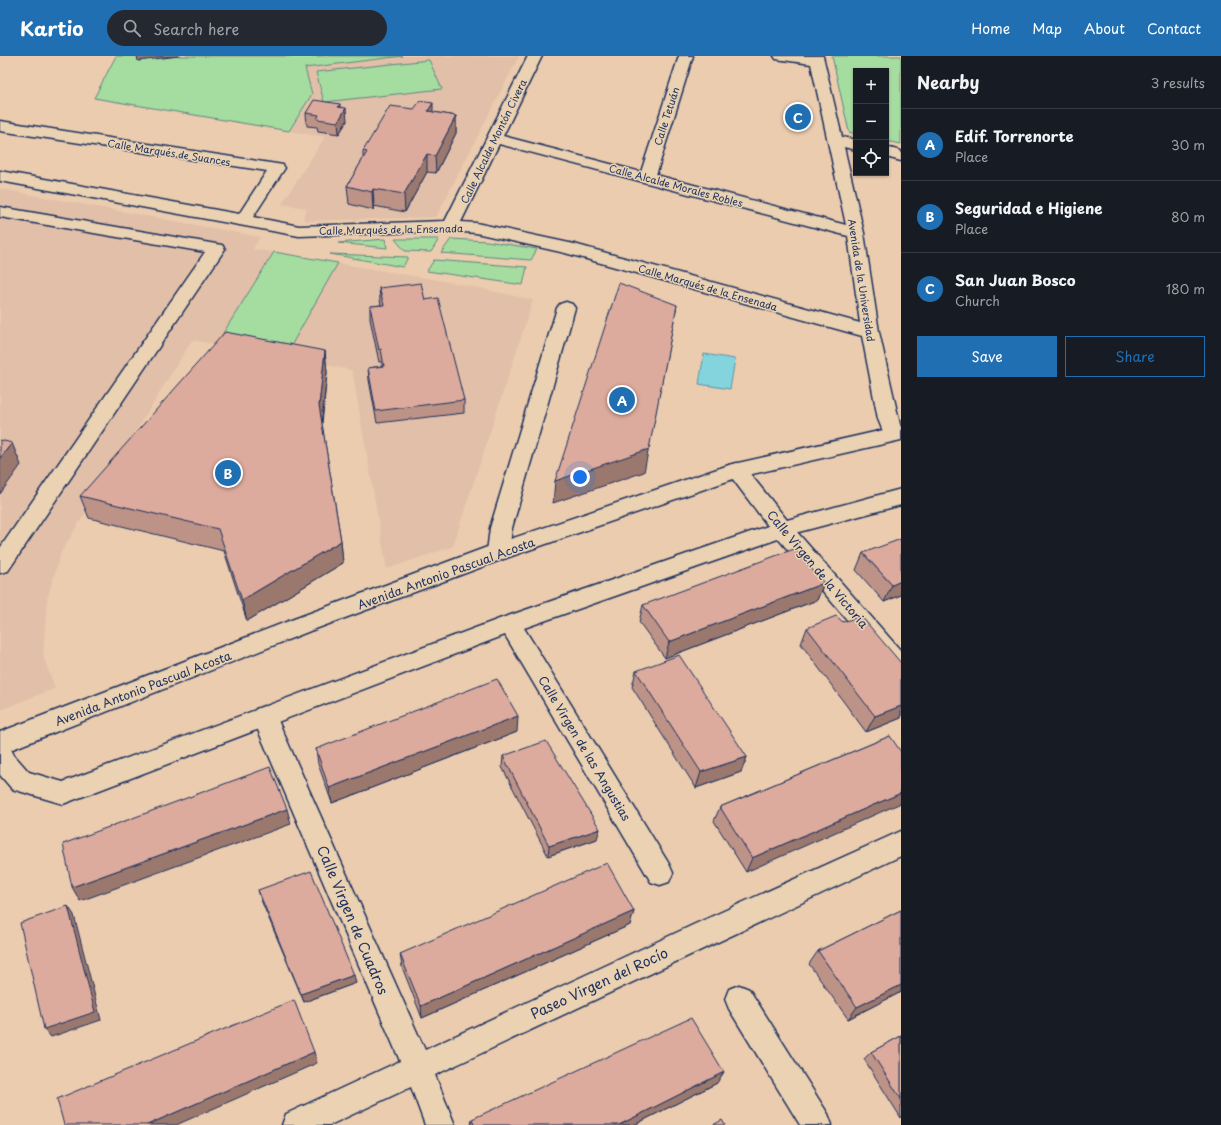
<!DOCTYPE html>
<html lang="en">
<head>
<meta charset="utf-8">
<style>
	body { margin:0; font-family:"Playpen Sans",sans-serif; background:#242831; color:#f1f3f6 }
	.controls { position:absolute; right:12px; top:12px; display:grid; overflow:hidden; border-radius:0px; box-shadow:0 1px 3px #0004 }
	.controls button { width:36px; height:36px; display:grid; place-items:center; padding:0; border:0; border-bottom:1px solid #363941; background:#171b24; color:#f1f3f6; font:20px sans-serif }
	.you { position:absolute; left:580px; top:421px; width:14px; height:14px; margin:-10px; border:3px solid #fff; border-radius:50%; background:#1a73e8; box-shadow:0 0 0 6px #1a73e833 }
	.badge { display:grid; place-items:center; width:26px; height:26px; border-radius:50%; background:#1f6fb2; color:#fff; font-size:13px; font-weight:700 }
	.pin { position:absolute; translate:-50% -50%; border:2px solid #fff; box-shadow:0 1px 4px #0006 }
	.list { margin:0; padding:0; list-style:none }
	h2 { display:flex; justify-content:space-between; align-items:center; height:52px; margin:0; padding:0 16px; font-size:17px }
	h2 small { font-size:13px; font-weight:400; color:#9ea1a6 }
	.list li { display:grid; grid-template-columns:26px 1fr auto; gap:12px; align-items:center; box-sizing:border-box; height:72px; padding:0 16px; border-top:1px solid #363941 }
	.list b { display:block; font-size:15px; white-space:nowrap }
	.list p { margin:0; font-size:13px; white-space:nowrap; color:#9ea1a6 }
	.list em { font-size:13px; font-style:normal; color:#9ea1a6 }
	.actions { display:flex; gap:8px; padding:12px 16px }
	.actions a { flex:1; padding:9px 0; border:1px solid #1f6fb2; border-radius:0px; text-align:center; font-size:14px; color:#1f6fb2 }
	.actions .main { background:#1f6fb2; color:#fff }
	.icon { flex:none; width:22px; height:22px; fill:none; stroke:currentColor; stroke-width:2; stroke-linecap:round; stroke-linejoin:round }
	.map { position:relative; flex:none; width:901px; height:1069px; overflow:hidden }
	header { display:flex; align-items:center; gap:24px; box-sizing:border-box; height:56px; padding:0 20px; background:#1f6fb2; color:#fff }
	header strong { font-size:19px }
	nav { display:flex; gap:22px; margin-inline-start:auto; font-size:14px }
	.search { width:280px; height:36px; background:#242831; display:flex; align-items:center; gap:10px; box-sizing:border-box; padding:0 14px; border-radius:22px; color:#9ea1a6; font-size:15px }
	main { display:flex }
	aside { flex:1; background:#171b24 }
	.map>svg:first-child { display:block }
</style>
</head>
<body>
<header>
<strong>Kartio</strong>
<div class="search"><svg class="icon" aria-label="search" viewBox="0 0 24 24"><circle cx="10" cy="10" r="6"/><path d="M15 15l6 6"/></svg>Search here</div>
<nav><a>Home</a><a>Map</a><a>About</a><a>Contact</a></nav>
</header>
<main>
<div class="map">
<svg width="901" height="1069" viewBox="0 0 901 1069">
	<rect width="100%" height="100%" fill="#ebccaf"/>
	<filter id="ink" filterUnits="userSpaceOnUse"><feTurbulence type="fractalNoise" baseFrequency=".025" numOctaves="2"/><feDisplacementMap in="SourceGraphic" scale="8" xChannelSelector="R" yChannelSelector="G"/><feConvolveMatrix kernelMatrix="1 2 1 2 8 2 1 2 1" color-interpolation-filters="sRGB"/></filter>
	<g filter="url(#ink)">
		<path fill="#e2bfa8" d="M 403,0 L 519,0 L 436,161 L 306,165 L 303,162 L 307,152 L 282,148 L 325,81 L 289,75 L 312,38 L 304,12 Z
			M 0,133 L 260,181 L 253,193 L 455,227 L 533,244 L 453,490 L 387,513 L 352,314 L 192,284 L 61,496 L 47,543 L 43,600 L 55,632 L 0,654 Z"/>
		<path fill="#a5dca0" stroke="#60867f" d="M 116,0 L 403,0 L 305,12 L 312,38 L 289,75 L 94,42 Z
			M 832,0 L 901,0 L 901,88 L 886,85 L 886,15 L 856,15 L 856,78 L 849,76 Z
			M 429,4 L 442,33 L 324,46 L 316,16 Z
			M 385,183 L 387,192 L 338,187 Z
			M 395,183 L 439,183 L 431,196 L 405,195 Z
			M 451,183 L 487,185 L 537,193 L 531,204 L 441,197 Z
			M 274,196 L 338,207 L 288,295 L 220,282 Z
			M 330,198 L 408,201 L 403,211 Z
			M 434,204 L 527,211 L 523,229 L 427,215 Z"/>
		<path fill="#83d4dc" stroke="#5992aa" d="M 704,298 L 735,303 L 730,333 L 699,328 Z"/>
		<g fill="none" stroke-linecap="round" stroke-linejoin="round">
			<defs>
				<path id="pedestrian" d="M 783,466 L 790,468 L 901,595 L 901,621 L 893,618 L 776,480 L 772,474 L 776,468 Z
					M 264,650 L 272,653 L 276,660 L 425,994 L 695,868 L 901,775 L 901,800 L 435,1019 L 455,1069 L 425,1069 L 411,1031 L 330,1069 L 282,1069 L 286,1058 L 400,1005 L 252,660 L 256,653 Z"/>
				<path id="minor" d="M 528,0 L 542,0 L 503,80 L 641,116 L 679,0 L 693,0 L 656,119 L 846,169 L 811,8 L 776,3 L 774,0 L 823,0 L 842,81 L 856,84 L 856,94 L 844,91 L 864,177 L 879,276 L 901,373 L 900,383 L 893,385 L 886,383 L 878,363 L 862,280 L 565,197 L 476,177 L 451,175 L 299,180 L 0,125 L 0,115 L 239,158 L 267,115 L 0,75 L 0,65 L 283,109 L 285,112 L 253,161 L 299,170 L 445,165 ZM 499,88 L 848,180 L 860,267 L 574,188 L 476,167 L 461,166 Z
					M 886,91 L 901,95 L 901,105 L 886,101 Z
					M 0,151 L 216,188 L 222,189 L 225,193 L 8,515 L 0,517 L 0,492 L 205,196 L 0,161 Z
					M 566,246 L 572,248 L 575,252 L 512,472 L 509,496 L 506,502 L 498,504 L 490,502 L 487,496 L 490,472 L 557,252 L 560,248 Z
					M 736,407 L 743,409 L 787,464 L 901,433 L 901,449 L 795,477 L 524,572 L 669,808 L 673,817 L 669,826 L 660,829 L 651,826 L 505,579 L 63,748 L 12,733 L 0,719 L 0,686 L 9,689 L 14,699 L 29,716 L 63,726 L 502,562 L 768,470 L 726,414 L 729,409 Z
					M 739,929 L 749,933 L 828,1058 L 832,1069 L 800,1069 L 729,953 L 725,943 L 729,933 Z"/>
				<path id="tertiary" d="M 901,370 L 901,384 L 739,421 L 506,502 L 310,575 L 0,698 L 0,676 L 294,563 L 490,490 L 729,409 Z"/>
			</defs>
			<use href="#pedestrian" stroke="#1b2f5e" stroke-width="3"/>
			<use href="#minor" stroke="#1b2f5e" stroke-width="3"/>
			<use href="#tertiary" stroke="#1b2f5e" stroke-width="3"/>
			<use href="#pedestrian" fill="#ead2b2" fill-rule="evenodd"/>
			<use href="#minor" fill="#ead2b2" fill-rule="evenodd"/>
			<use href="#tertiary" fill="#ead2b2" fill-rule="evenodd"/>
		</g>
		<path fill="#bd9387" stroke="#1b2f5e" d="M 340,48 L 340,52 L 347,65 L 339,78 L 318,75 L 317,71 L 307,70 L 306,57 Z
			M 433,56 L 456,60 L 456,77 L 436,117 L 427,116 L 405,156 L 374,150 L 373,154 L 349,148 L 347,130 L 363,103 L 363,95 Z
			M 379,232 L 425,244 L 464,344 L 464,357 L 377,367 L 369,324 L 368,312 L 382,310 L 382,306 L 379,306 L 370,263 L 370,250 L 381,249 L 380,244 Z
			M 325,295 L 327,317 L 322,368 L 341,485 L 343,507 L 247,565 L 224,495 L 89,462 L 80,440 Z
			M 863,497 L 901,539 L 884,546 L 856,514 Z
			M 824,527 L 817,544 L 665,602 L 639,566 L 643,549 Z
			M 843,566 L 901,607 L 901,662 L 866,676 L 801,588 L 807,572 Z
			M 636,615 L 747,701 L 741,716 L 696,732 L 632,631 Z
			M 517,676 L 332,747 L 318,708 L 316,693 Z
			M 890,680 L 746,816 L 714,765 L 720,751 Z
			M 503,700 L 597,783 L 548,800 L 502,711 Z
			M 258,834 L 356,927 L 304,946 L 261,844 Z
			M 901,854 L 901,936 L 848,963 L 809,908 L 818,895 Z
			M 634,855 L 630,869 L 422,962 L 402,911 L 400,898 Z
			M 901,980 L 901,1062 L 864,1003 L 871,996 Z
			M 717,1027 L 634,1069 L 471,1069 L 472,1063 Z"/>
		<path fill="#9a786e" stroke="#1b2f5e" d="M 137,0 L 179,0 L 138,5 Z
			M 433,47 L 433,65 L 428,55 Z
			M 346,52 L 347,65 L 339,78 L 338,66 Z
			M 456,60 L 456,77 L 436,117 L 435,100 Z
			M 427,98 L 427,116 L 405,156 L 404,138 Z
			M 373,133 L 374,150 L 373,154 L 372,136 Z
			M 677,249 L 644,416 L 553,447 L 555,425 Z
			M 325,295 L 327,317 L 321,372 L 319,349 Z
			M 12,387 L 21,409 L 0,438 L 0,402 Z
			M 341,485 L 343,507 L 247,565 L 242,544 Z
			M 901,525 L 901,539 L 884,546 L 892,529 Z
			M 824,527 L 817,544 L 665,602 L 669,586 Z
			M 901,650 L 901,662 L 866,676 L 875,660 Z
			M 518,660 L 517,676 L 332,747 L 329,732 Z
			M 747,701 L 741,716 L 696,732 L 701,716 Z
			M 901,737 L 901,747 L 746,816 L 752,802 Z
			M 287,753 L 291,768 L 80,845 L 72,831 Z
			M 600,773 L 597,783 L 548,800 L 549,790 Z
			M 68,850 L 74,859 L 101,964 L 51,981 L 44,973 Z
			M 634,855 L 630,869 L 422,962 L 421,950 Z
			M 354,919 L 356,927 L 304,946 L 301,938 Z
			M 901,929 L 901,936 L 848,963 L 857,951 Z
			M 314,996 L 317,1007 L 176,1069 L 147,1069 Z
			M 724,1016 L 717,1027 L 634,1069 L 619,1069 Z"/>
		<path fill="#dcab9d" stroke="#1b2f5e" d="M 314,44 L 340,48 L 338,51 L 346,52 L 338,66 L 317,63 L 319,59 L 306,57 Z
			M 420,45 L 433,47 L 428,55 L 456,60 L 435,100 L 427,98 L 404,138 L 373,133 L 372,136 L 347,130 L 367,96 L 363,95 L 390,50 L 414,53 Z
			M 421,227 L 425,244 L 438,242 L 464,344 L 376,355 L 368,312 L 384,310 L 381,293 L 379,294 L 370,250 L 384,249 L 379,232 Z
			M 619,227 L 677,249 L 649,393 L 555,425 Z
			M 225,276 L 325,295 L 319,349 L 341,485 L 242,544 L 218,473 L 80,440 Z
			M 0,384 L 12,387 L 0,402 Z
			M 901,483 L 901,525 L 892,529 L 863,497 Z
			M 794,493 L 824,527 L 669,586 L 643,549 Z
			M 836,560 L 843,566 L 861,560 L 901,607 L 901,650 L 875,660 L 807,572 Z
			M 679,599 L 747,701 L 701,716 L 636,615 Z
			M 497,623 L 518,660 L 329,732 L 316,693 Z
			M 890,680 L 901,696 L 901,737 L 752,802 L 720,751 Z
			M 546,685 L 600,773 L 549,790 L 503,700 Z
			M 270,711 L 287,753 L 72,831 L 63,788 Z
			M 607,807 L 634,855 L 421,950 L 400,898 Z
			M 311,815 L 354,919 L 301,938 L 258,834 Z
			M 68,850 L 95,956 L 44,973 L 20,867 Z
			M 901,854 L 901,929 L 857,951 L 818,895 Z
			M 294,944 L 314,996 L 147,1069 L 64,1069 L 57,1043 Z
			M 691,962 L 724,1016 L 619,1069 L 474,1069 L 472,1063 Z
			M 901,980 L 901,1043 L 871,996 Z
			M 722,1064 L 725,1069 L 713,1069 Z"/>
	</g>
	<g text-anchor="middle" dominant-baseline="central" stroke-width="3" stroke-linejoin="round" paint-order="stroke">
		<g font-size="10" fill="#1b2f5e" stroke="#ead2b2">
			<text transform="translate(666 60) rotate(-72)">Calle Tetuán</text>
			<text transform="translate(493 85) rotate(-64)">Calle Alcalde Montón Civera</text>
			<text transform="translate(169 96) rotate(9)">Calle Marqués de Suances</text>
			<text transform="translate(676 129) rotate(15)">Calle Alcalde Morales Robles</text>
			<text transform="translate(391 173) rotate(-1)">Calle Marqués de la Ensenada</text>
			<text transform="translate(862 224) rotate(81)">Avenida de la Universidad</text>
			<text transform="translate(708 231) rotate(16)">Calle Marqués de la Ensenada</text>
		</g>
		<g font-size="12" fill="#1b2f5e" stroke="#ead2b2">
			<text transform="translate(818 513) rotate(50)">Calle Virgen de la Victoria</text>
			<text transform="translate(446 517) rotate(-20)">Avenida Antonio Pascual Acosta</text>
			<text transform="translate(143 632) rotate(-21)">Avenida Antonio Pascual Acosta</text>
			<text transform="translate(585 692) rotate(59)">Calle Virgen de las Angustias</text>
		</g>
		<g font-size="14" fill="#1b2f5e" stroke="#ead2b2">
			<text transform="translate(353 864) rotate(67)">Calle Virgen de Cuadros</text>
			<text transform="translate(599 927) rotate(-25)">Paseo Virgen del Rocío</text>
		</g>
	</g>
</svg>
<div class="controls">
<button>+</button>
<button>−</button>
<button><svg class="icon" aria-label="locate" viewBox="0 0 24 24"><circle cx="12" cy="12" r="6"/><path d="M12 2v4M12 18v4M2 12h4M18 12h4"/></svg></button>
</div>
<div class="you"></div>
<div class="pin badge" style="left:622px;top:344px">A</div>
<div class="pin badge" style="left:228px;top:417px">B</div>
<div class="pin badge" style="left:798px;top:61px">C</div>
</div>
<aside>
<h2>Nearby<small>3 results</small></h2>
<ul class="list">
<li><span class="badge">A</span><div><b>Edif. Torrenorte</b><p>Place</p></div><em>30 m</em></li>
<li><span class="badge">B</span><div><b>Seguridad e Higiene</b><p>Place</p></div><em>80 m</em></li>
<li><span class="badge">C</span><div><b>San Juan Bosco</b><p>Church</p></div><em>180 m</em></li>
</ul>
<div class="actions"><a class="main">Save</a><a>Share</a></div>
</aside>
</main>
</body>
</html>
